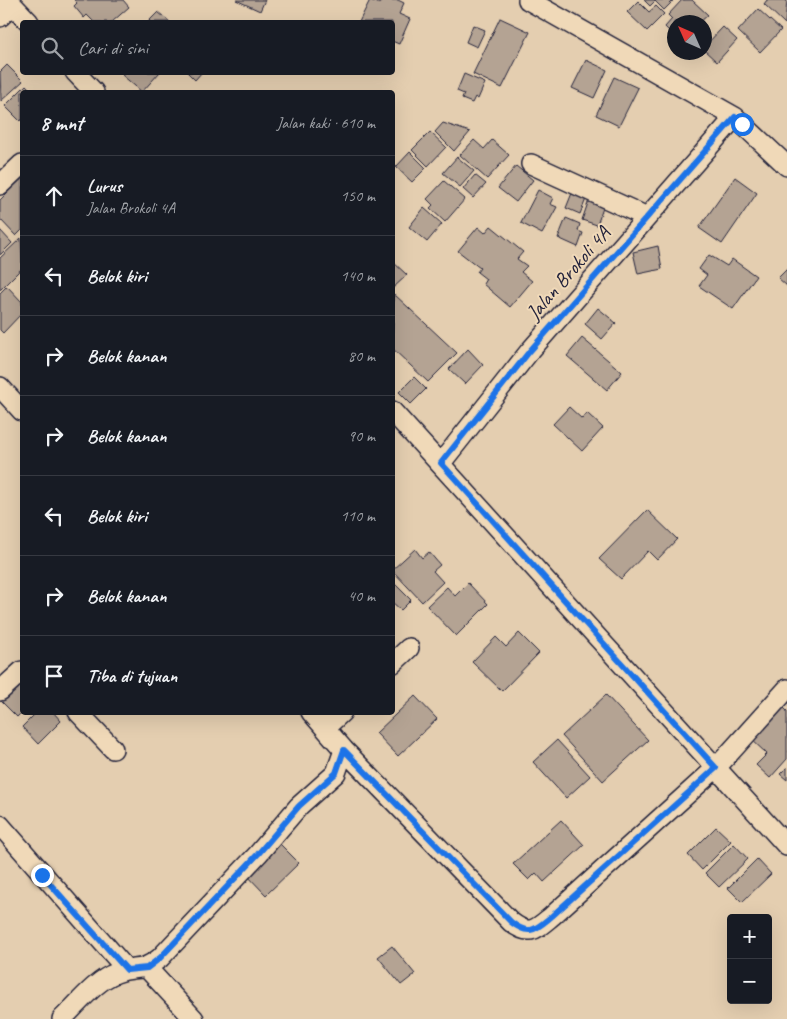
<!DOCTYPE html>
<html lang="id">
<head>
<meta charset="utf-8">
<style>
	body { margin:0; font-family:Caveat,sans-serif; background:#242831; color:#f1f3f6 }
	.controls { position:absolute; right:15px; bottom:15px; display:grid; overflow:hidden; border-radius:5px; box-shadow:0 5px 20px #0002 }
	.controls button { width:45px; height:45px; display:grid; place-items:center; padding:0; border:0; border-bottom:1px solid #363941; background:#171b24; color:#f1f3f6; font:25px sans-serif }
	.compass { position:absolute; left:667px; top:15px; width:45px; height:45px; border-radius:50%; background:#171b24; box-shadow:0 5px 20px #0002; rotate:315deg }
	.stop { position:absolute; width:15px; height:15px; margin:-11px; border:4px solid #1a73e8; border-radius:50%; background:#fff }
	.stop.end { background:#1a73e8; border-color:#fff; box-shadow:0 1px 5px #0008 }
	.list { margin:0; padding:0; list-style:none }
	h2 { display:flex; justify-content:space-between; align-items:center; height:65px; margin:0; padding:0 20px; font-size:21px }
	h2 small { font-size:16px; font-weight:400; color:#9ea1a6 }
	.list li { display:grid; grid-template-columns:32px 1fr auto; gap:15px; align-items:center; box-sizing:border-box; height:80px; padding:0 20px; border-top:1px solid #363941 }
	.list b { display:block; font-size:19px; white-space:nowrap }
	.list p { margin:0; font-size:16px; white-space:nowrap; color:#9ea1a6 }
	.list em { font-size:16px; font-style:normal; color:#9ea1a6 }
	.icon { flex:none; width:28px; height:28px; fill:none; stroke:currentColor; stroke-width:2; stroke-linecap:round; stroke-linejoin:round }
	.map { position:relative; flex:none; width:787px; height:1019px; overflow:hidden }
	.search { position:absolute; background:#171b24; box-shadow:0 5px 20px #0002; left:20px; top:20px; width:375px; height:55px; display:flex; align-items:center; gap:12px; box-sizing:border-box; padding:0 18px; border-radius:5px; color:#9ea1a6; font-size:19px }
	.panel { position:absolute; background:#171b24; box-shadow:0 5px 20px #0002; left:20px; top:90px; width:375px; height:625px; border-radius:5px }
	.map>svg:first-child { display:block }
</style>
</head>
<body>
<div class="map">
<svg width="787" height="1019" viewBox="0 0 787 1019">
	<rect width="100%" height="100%" fill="#e4ceb0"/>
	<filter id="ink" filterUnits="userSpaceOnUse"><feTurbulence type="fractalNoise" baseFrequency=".02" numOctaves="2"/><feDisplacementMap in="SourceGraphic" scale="10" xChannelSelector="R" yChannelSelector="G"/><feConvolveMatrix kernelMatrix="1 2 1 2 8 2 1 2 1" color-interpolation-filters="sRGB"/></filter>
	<g filter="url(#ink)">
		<path fill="#b4a393" stroke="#22223b" d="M 74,0 L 123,0 L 129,7 L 112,22 L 94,22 L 87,15 L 84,18 L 74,6 L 77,3 Z
			M 236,0 L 265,0 L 260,11 Z
			M 370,0 L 380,4 L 381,0 L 398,0 L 404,3 L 399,14 L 410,19 L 399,44 L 392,41 L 392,22 L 359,22 Z
			M 644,0 L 674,0 L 664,10 L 655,1 L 650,6 Z
			M 682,0 L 692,0 L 708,15 L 700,22 L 674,22 L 674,36 L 665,27 L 672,19 L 668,15 Z
			M 767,0 L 787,0 L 785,24 L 764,4 Z
			M 638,1 L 649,12 L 656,6 L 664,14 L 647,31 L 627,12 Z
			M 758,9 L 781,30 L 760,52 L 738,31 Z
			M 158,12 L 170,22 L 148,22 Z
			M 500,18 L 530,32 L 502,88 L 473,74 Z
			M 473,25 L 485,30 L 477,47 L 466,42 Z
			M 723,27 L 737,40 L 717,62 L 704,50 L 704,47 Z
			M 586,60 L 607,70 L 594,98 L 572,88 Z
			M 7,65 L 23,81 L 1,101 L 0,72 Z
			M 124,72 L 160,72 L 142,92 L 122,75 Z
			M 187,72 L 202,72 L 195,80 Z
			M 464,74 L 485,83 L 478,99 L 475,97 L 472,103 L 462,99 L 464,94 L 457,91 Z
			M 614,77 L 638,88 L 619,126 L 596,115 Z
			M 26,85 L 33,92 L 22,92 L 22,119 L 20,121 L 5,106 Z
			M 443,123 L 470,132 L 454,151 L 435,132 Z
			M 430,132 L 446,147 L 428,166 L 412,150 Z
			M 474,140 L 484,149 L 492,140 L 509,155 L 487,179 L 460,155 Z
			M 410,152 L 426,168 L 412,182 L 396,167 Z
			M 457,157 L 474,171 L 460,187 L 443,173 Z
			M 516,166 L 533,180 L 516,202 L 498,188 Z
			M 475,175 L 486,184 L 473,198 L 463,189 Z
			M 735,177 L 757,193 L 722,244 L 699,228 Z
			M 22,178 L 22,230 L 16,236 L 0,219 L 0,200 Z
			M 444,181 L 465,199 L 445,222 L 430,208 L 433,205 L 427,199 Z
			M 574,188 L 588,194 L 580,214 L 566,208 Z
			M 538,190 L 553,198 L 550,204 L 557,207 L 542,234 L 521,223 Z
			M 589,200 L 604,205 L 597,225 L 582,220 Z
			M 424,208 L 442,224 L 427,242 L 409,227 Z
			M 566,218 L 580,224 L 578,231 L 583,233 L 578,247 L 558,238 Z
			M 491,226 L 523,252 L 517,259 L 527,266 L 521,272 L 532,281 L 510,307 L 483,284 L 486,279 L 477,272 L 480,268 L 458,251 L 478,227 L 485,233 Z
			M 0,230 L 12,243 L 0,255 Z
			M 21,238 L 22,268 L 0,290 L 0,258 Z
			M 658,246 L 662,269 L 638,274 L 633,252 Z
			M 709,255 L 727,266 L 732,259 L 756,276 L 733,309 L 699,286 L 707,275 L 699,269 Z
			M 392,261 L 407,275 L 392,289 Z
			M 787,269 L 787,286 L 778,278 Z
			M 7,286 L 22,302 L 22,313 L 3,333 L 0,330 L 0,293 Z
			M 394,294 L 457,353 L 428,382 L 392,348 Z
			M 598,308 L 616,323 L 602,339 L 585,324 Z
			M 582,338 L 622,372 L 607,390 L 567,356 Z
			M 468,349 L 483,365 L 465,384 L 449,369 Z
			M 414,377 L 426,389 L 411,404 L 399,392 Z
			M 569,407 L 582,419 L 587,413 L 603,428 L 582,451 L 553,424 Z
			M 647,510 L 677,539 L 657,560 L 648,551 L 621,579 L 599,559 Z
			M 415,549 L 422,558 L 429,552 L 440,565 L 433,571 L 443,582 L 422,602 L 392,570 Z
			M 392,581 L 411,600 L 401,610 L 392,602 Z
			M 468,583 L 488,604 L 456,636 L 427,606 L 447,587 L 455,596 Z
			M 519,633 L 539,653 L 502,691 L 472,662 L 496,637 L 506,647 Z
			M 22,680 L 22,712 L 17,717 L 1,701 Z
			M 606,695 L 648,740 L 603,781 L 562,736 Z
			M 415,696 L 437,719 L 398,756 L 376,733 Z
			M 781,705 L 787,711 L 787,759 L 770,778 L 756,765 L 767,754 L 750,738 Z
			M 37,712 L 53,712 L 61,721 L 38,744 L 22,727 Z
			M 557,740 L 590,776 L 566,798 L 533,762 Z
			M 787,767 L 787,780 L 780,774 Z
			M 561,820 L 584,845 L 544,882 L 536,873 L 529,880 L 513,864 Z
			M 716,827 L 731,841 L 702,870 L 688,855 Z
			M 277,841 L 299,863 L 266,895 L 244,872 Z
			M 734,844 L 748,859 L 719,887 L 705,873 Z
			M 757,859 L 771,874 L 742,902 L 728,888 Z
			M 392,946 L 415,974 L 401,985 L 378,957 Z"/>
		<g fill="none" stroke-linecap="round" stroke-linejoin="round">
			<defs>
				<path id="street" d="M 8,0 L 29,22
					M 528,0 L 735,117 L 787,166
					M 0,17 L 13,5
					M 75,72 L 94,92
					M 531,164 L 647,217
					M 0,185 L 22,164
					M 0,387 L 22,411
					M 392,411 L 787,846
					M 441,463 L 529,352 L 735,117
					M 392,664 L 409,648
					M 0,691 L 22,671
					M 78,712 L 113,749
					M 311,712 L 344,750 L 511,922 C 530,937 536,929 552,916 L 716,768 L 787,689
					M 325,728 L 342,712
					M 0,825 L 127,970
					M 147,968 L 194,1019
					M 62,1019 C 78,1004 95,981 116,973 C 137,965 139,974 160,958 L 258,854 L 299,806 L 336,773 L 344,750"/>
			</defs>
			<use href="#street" stroke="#22223b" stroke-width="22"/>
			<use href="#street" stroke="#f0d9b8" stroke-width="19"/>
		</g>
	</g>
	<g fill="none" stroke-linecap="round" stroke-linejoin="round" filter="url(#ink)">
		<path stroke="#1a73e8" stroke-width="6" d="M 42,875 L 127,970 L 147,968 L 160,958 L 258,854 L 299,806 L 336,773 L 344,750 L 511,922 C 530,937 536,929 552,916 L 716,768 L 441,463 L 529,352 L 735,117 L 742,124"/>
	</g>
	<g text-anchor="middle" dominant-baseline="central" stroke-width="4" stroke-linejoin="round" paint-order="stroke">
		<g font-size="21" fill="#22223b" stroke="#f0d9b8">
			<text transform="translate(568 273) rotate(-49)">Jalan Brokoli 4A</text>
		</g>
	</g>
</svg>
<div class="controls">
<button>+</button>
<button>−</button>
</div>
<svg class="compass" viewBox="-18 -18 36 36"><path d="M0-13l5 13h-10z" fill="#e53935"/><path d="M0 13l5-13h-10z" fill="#9ea1a6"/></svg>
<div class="stop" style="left:742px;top:124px"></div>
<div class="stop end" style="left:42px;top:875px"></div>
<div class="search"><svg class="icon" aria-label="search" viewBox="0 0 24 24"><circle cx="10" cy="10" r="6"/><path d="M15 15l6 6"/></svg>Cari di sini</div>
<section class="panel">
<h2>8 mnt<small>Jalan kaki · 610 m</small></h2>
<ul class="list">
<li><svg class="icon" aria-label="ahead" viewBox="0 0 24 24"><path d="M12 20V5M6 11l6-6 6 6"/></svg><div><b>Lurus</b><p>Jalan Brokoli 4A</p></div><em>150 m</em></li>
<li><svg class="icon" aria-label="left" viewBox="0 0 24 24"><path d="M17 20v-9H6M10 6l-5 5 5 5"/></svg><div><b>Belok kiri</b></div><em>140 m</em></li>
<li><svg class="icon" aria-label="right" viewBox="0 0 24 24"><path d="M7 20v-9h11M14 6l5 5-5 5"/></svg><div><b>Belok kanan</b></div><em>80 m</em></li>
<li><svg class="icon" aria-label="right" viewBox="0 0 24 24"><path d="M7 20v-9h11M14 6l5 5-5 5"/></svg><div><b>Belok kanan</b></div><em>90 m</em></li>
<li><svg class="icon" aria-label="left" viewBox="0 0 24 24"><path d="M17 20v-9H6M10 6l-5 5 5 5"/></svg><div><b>Belok kiri</b></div><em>110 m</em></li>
<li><svg class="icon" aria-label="right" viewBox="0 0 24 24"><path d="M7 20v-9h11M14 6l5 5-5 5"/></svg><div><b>Belok kanan</b></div><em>40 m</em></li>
<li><svg class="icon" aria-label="arrive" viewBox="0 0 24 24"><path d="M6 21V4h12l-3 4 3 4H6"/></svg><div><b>Tiba di tujuan</b></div></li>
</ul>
</section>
</div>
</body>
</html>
